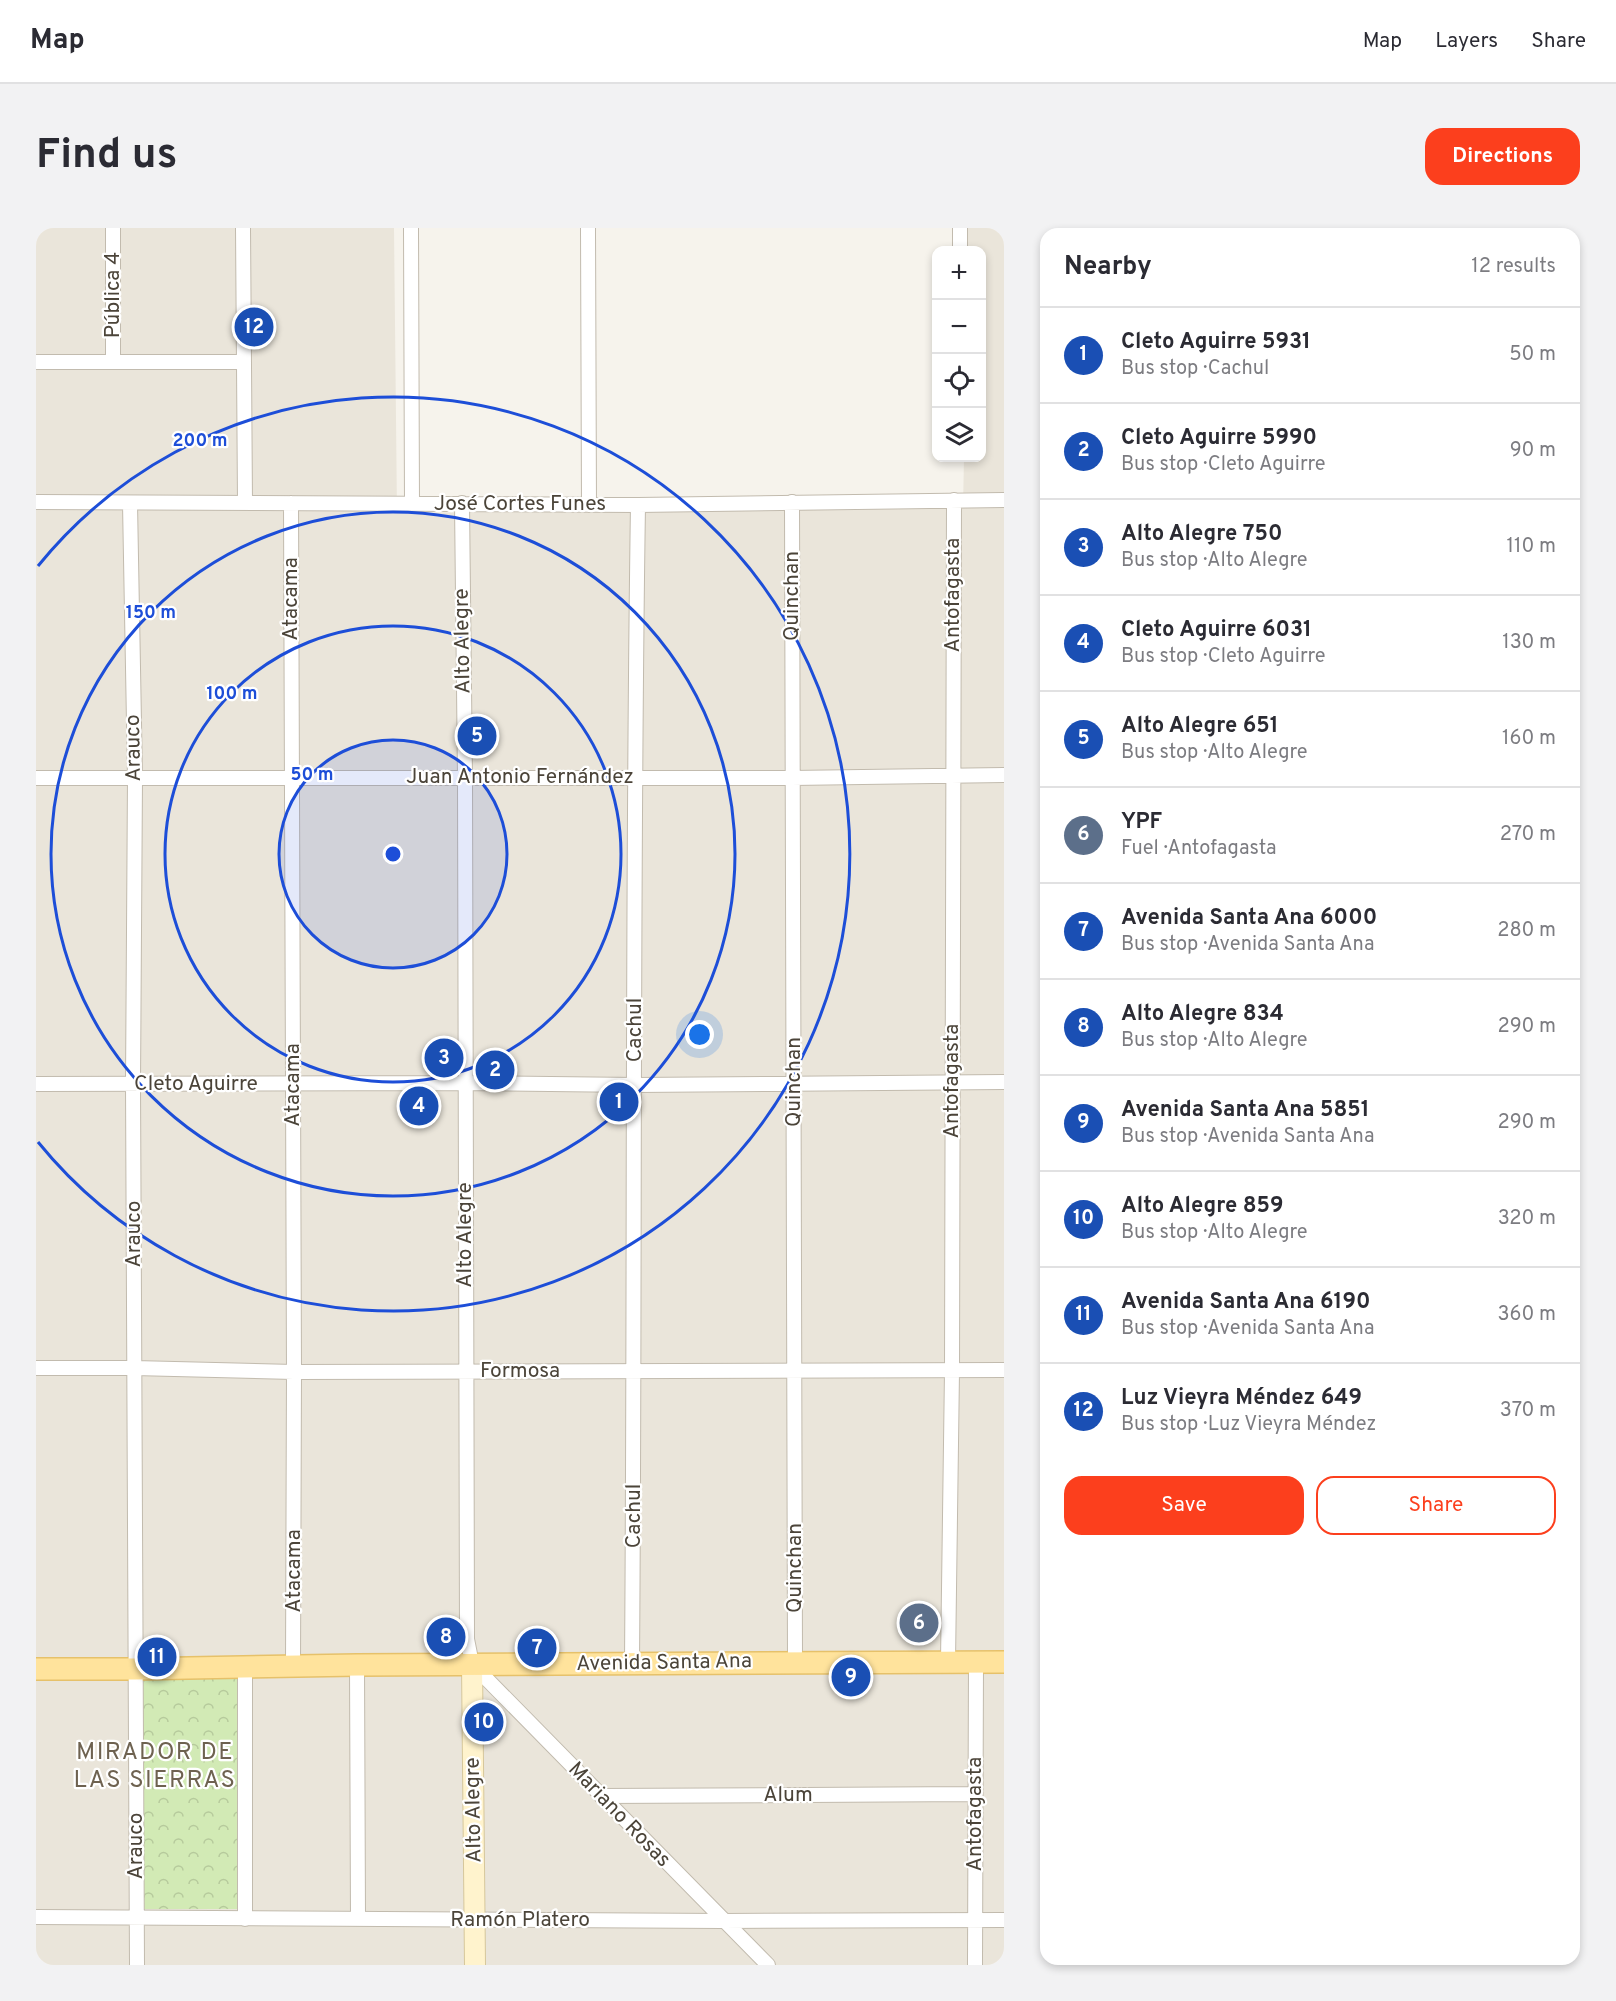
<!DOCTYPE html>
<html lang="en">
<head>
<meta charset="utf-8">
<style>
	body { margin:0; font-family:Overpass,sans-serif; background:#f2f2f3; color:#2b2b33 }
	.controls { position:absolute; right:18px; top:18px; display:grid; overflow:hidden; border-radius:12px; box-shadow:0 3px 9px #0003 }
	.controls button { width:54px; height:54px; display:grid; place-items:center; padding:0; border:0; border-bottom:2px solid #e1e1e2; background:#fff; color:#2b2b33; font:30px sans-serif }
	.you { position:absolute; left:664px; top:807px; width:21px; height:21px; margin:-15px; border:4px solid #fff; border-radius:50%; background:#1a73e8; box-shadow:0 0 0 9px #1a73e833 }
	.badge { display:grid; place-items:center; width:39px; height:39px; border-radius:50%; background:#fc3f1d; color:#fff; font-size:20px; font-weight:700 }
	.pin { position:absolute; translate:-50% -50%; border:3px solid #fff; box-shadow:0 2px 6px #0006 }
	.list { margin:0; padding:0; list-style:none }
	h2 { display:flex; justify-content:space-between; align-items:center; height:78px; margin:0; padding:0 24px; font-size:26px }
	h2 small { font-size:20px; font-weight:400; color:#7c7c81 }
	.list li { display:grid; grid-template-columns:39px 1fr auto; gap:18px; align-items:center; box-sizing:border-box; height:96px; padding:0 24px; border-top:2px solid #e1e1e2 }
	.list b { display:block; font-size:22px; white-space:nowrap }
	.list p { margin:0; font-size:20px; white-space:nowrap; color:#7c7c81 }
	.list em { font-size:20px; font-style:normal; color:#7c7c81 }
	.actions { display:flex; gap:12px; padding:18px 24px }
	.actions a { flex:1; padding:14px 0; border:2px solid #fc3f1d; border-radius:18px; text-align:center; font-size:21px; color:#fc3f1d }
	.actions .main { background:#fc3f1d; color:#fff }
	.icon { flex:none; width:33px; height:33px; fill:none; stroke:currentColor; stroke-width:2; stroke-linecap:round; stroke-linejoin:round }
	.map { position:relative; flex:none; width:968px; height:1737px; overflow:hidden; border-radius:18px }
	header { display:flex; align-items:center; gap:36px; box-sizing:border-box; height:84px; padding:0 30px; background:#fff; border-bottom:2px solid #e1e1e2 }
	header strong { font-size:28px }
	nav { display:flex; gap:33px; margin-inline-start:auto; font-size:21px }
	.intro { display:flex; align-items:center; justify-content:space-between; box-sizing:border-box; height:144px; padding:0 36px }
	h1 { margin:0; font-size:42px }
	.button { padding:15px 27px; border-radius:18px; background:#fc3f1d; color:#fff; font-size:21px; font-weight:700 }
	main { display:flex; gap:36px; padding:0 36px }
	aside { flex:1; background:#fff; border-radius:18px; box-shadow:0 3px 9px #0003 }
	.map>svg:first-child { display:block }
</style>
</head>
<body>
<header>
<strong>Map</strong>
<nav><a>Map</a><a>Layers</a><a>Share</a></nav>
</header>
<div class="intro"><h1>Find us</h1><a class="button">Directions</a></div>
<main>
<div class="map">
<svg width="968" height="1737" viewBox="0 0 968 1737">
	<defs>
		<pattern id="park-crowns" width="20" height="18" patternUnits="userSpaceOnUse" patternTransform="scale(1.5)"><rect width="20" height="18" fill="#d2eab5"/><path d="M2 6a3 3 0 1 1 6 0M12 15a3 3 0 1 1 6 0" fill="none" stroke="#b6ca9c"/></pattern>
	</defs>
	<rect width="100%" height="100%" fill="#f6f3ec"/>
	<path fill="#eae5da" d="M 0,0 L 358,0 L 361,285 L 927,279 L 928,230 L 945,230 L 945,22 L 930,22 L 931,0 L 968,0 L 968,1737 L 0,1737 Z"/>
	<path fill="url(#park-crowns)" d="M 203,1450 L 204,1681 L 105,1681 L 105,1451 Z"/>
	<g fill="none" stroke-linecap="round" stroke-linejoin="round">
		<defs>
			<path id="minor" d="M 77,0 L 77,134
				M 207,0 L 209,274
				M 375,0 L 376,275
				M 552,0 L 553,277
				M 924,22 L 924,0
				M 0,134 L 208,134
				M 0,274 L 602,277 L 968,272
				M 756,274 L 759,1434
				M 94,275 L 99,550 L 97,856 L 101,1737
				M 255,275 L 258,1144 L 257,1438
				M 426,275 L 429,550 L 431,1411 L 436,1436 L 732,1737
				M 0,550 L 756,550 L 968,547
				M 0,856 L 429,855 L 599,857 L 968,854
				M 0,1140 L 98,1140 L 258,1144 L 968,1142
				M 912,1434 L 916,1143 L 918,272
				M 596,1436 C 599,1049 596,663 602,277
				M 321,1437 L 322,1690
				M 209,1439 L 209,1691
				M 565,1568 L 938,1566
				M 0,1689 L 687,1693 L 968,1692
				M 939,1737 L 940,1434"/>
			<path id="secondary" d="M 436,1436 L 439,1737"/>
			<path id="primary" d="M 0,1441 L 99,1441 L 321,1437 L 968,1434"/>
		</defs>
		<use href="#minor" stroke="#c2bbae" stroke-width="16"/>
		<use href="#secondary" stroke="#d6c79b" stroke-width="22"/>
		<use href="#primary" stroke="#e6c16a" stroke-width="24"/>
		<use href="#minor" stroke="#fff" stroke-width="14"/>
		<use href="#secondary" stroke="#fff3cd" stroke-width="20"/>
		<use href="#primary" stroke="#ffe39c" stroke-width="21"/>
	</g>
	<circle cx="357" cy="626" r="114" fill="#1d4ed8" fill-opacity=".12"/>
	<g fill="none" stroke="#1d4ed8" stroke-width="3">
		<circle cx="357" cy="626" r="114"/>
		<circle cx="357" cy="626" r="228"/>
		<circle cx="357" cy="626" r="342"/>
		<path d="M2 338A457 457 0 1 1 2 914"/>
	</g>
	<g text-anchor="middle" dominant-baseline="central" stroke-width="4.5" stroke-linejoin="round" paint-order="stroke">
		<g font-size="21" fill="#4b4439" stroke="#fff">
			<text transform="translate(77 67) rotate(-90)">Pública 4</text>
			<text x="484" y="276">José Cortes Funes</text>
			<text transform="translate(917 367) rotate(-90)">Antofagasta</text>
			<text transform="translate(756 368) rotate(-90)">Quinchan</text>
			<text transform="translate(255 371) rotate(-90)">Atacama</text>
			<text transform="translate(427 413) rotate(-91)">Alto Alegre</text>
			<text transform="translate(98 520) rotate(-91)">Arauco</text>
			<text x="484" y="549">Juan Antonio Fernández</text>
			<text transform="translate(599 802) rotate(-90)">Cachul</text>
			<text transform="translate(916 853) rotate(-90)">Antofagasta</text>
			<text transform="translate(758 854) rotate(-90)">Quinchan</text>
			<text x="160" y="856">Cleto Aguirre</text>
			<text transform="translate(257 857) rotate(-90)">Atacama</text>
			<text transform="translate(98 1006) rotate(-90)">Arauco</text>
			<text transform="translate(429 1007) rotate(-90)">Alto Alegre</text>
			<text x="484" y="1143">Formosa</text>
			<text transform="translate(598 1288) rotate(-90)">Cachul</text>
			<text transform="translate(759 1340) rotate(-90)">Quinchan</text>
			<text transform="translate(258 1343) rotate(-90)">Atacama</text>
			<text transform="translate(628 1435) rotate(-1)">Avenida Santa Ana</text>
			<text x="752" y="1567">Alum</text>
			<text transform="translate(438 1582) rotate(-91)">Alto Alegre</text>
			<text transform="translate(939 1586) rotate(-90)">Antofagasta</text>
			<text transform="translate(583 1587) rotate(46)">Mariano Rosas</text>
			<text transform="translate(100 1618) rotate(-90)">Arauco</text>
			<text x="484" y="1692">Ramón Platero</text>
		</g>
		<g font-size="24" letter-spacing="1.5" fill="#6e6250" stroke="#fff">
			<text x="119" y="1525">MIRADOR DE<tspan x="119" dy="28">LAS SIERRAS</tspan></text>
		</g>
	</g>
	<circle cx="357" cy="626" r="9" fill="#1d4ed8" stroke="#fff" stroke-width="3"/>
	<g font-size="18" text-anchor="middle" font-weight="bold" fill="#1d4ed8" stroke="#fff" stroke-width="4.5" stroke-linejoin="round" paint-order="stroke">
		<text x="164" y="218">200 m</text>
		<text x="115" y="390">150 m</text>
		<text x="196" y="471">100 m</text>
		<text x="276" y="552">50 m</text>
	</g>
</svg>
<div class="controls">
<button>+</button>
<button>−</button>
<button><svg class="icon" aria-label="locate" viewBox="0 0 24 24"><circle cx="12" cy="12" r="6"/><path d="M12 2v4M12 18v4M2 12h4M18 12h4"/></svg></button>
<button><svg class="icon" aria-label="layers" viewBox="0 0 24 24"><path d="M12 4l9 5-9 5-9-5zM3 14l9 5 9-5"/></svg></button>
</div>
<div class="you"></div>
<div class="pin badge" style="left:583px;top:874px;background:#1a4fb4">1</div>
<div class="pin badge" style="left:459px;top:842px;background:#1a4fb4">2</div>
<div class="pin badge" style="left:408px;top:830px;background:#1a4fb4">3</div>
<div class="pin badge" style="left:383px;top:878px;background:#1a4fb4">4</div>
<div class="pin badge" style="left:441px;top:508px;background:#1a4fb4">5</div>
<div class="pin badge" style="left:883px;top:1395px;background:#5c6f8a">6</div>
<div class="pin badge" style="left:501px;top:1420px;background:#1a4fb4">7</div>
<div class="pin badge" style="left:410px;top:1409px;background:#1a4fb4">8</div>
<div class="pin badge" style="left:815px;top:1449px;background:#1a4fb4">9</div>
<div class="pin badge" style="left:448px;top:1494px;background:#1a4fb4">10</div>
<div class="pin badge" style="left:121px;top:1429px;background:#1a4fb4">11</div>
<div class="pin badge" style="left:218px;top:99px;background:#1a4fb4">12</div>
</div>
<aside>
<h2>Nearby<small>12 results</small></h2>
<ul class="list">
<li><span class="badge" style="background:#1a4fb4">1</span><div><b>Cleto Aguirre 5931</b><p>Bus stop · Cachul</p></div><em>50 m</em></li>
<li><span class="badge" style="background:#1a4fb4">2</span><div><b>Cleto Aguirre 5990</b><p>Bus stop · Cleto Aguirre</p></div><em>90 m</em></li>
<li><span class="badge" style="background:#1a4fb4">3</span><div><b>Alto Alegre 750</b><p>Bus stop · Alto Alegre</p></div><em>110 m</em></li>
<li><span class="badge" style="background:#1a4fb4">4</span><div><b>Cleto Aguirre 6031</b><p>Bus stop · Cleto Aguirre</p></div><em>130 m</em></li>
<li><span class="badge" style="background:#1a4fb4">5</span><div><b>Alto Alegre 651</b><p>Bus stop · Alto Alegre</p></div><em>160 m</em></li>
<li><span class="badge" style="background:#5c6f8a">6</span><div><b>YPF</b><p>Fuel · Antofagasta</p></div><em>270 m</em></li>
<li><span class="badge" style="background:#1a4fb4">7</span><div><b>Avenida Santa Ana 6000</b><p>Bus stop · Avenida Santa Ana</p></div><em>280 m</em></li>
<li><span class="badge" style="background:#1a4fb4">8</span><div><b>Alto Alegre 834</b><p>Bus stop · Alto Alegre</p></div><em>290 m</em></li>
<li><span class="badge" style="background:#1a4fb4">9</span><div><b>Avenida Santa Ana 5851</b><p>Bus stop · Avenida Santa Ana</p></div><em>290 m</em></li>
<li><span class="badge" style="background:#1a4fb4">10</span><div><b>Alto Alegre 859</b><p>Bus stop · Alto Alegre</p></div><em>320 m</em></li>
<li><span class="badge" style="background:#1a4fb4">11</span><div><b>Avenida Santa Ana 6190</b><p>Bus stop · Avenida Santa Ana</p></div><em>360 m</em></li>
<li><span class="badge" style="background:#1a4fb4">12</span><div><b>Luz Vieyra Méndez 649</b><p>Bus stop · Luz Vieyra Méndez</p></div><em>370 m</em></li>
</ul>
<div class="actions"><a class="main">Save</a><a>Share</a></div>
</aside>
</main>
</body>
</html>
